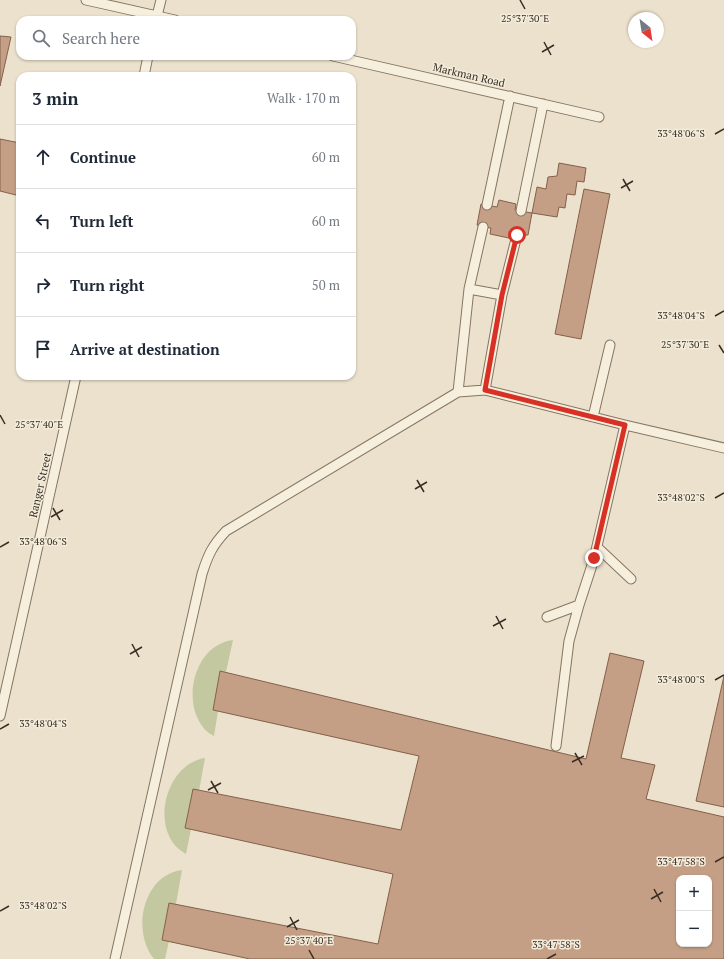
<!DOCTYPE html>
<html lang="en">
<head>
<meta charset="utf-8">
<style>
	body { margin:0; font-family:"PT Serif",serif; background:#f2f2f3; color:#1f2937 }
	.controls { position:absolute; right:12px; bottom:12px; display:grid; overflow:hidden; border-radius:8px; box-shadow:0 1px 3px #0004 }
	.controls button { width:36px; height:36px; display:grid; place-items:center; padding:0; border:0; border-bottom:1px solid #e0e1e3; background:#fff; color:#1f2937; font:20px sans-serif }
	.compass { position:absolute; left:628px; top:12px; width:36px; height:36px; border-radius:50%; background:#fff; box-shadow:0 1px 3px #0004; rotate:150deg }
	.stop { position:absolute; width:12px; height:12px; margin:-9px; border:3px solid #d93025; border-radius:50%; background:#fff }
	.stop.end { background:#d93025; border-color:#fff; box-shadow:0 1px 4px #0008 }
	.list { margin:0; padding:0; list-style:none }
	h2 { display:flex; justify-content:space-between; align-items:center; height:52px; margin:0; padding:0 16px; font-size:17px }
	h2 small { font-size:13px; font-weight:400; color:#747a83 }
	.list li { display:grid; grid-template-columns:26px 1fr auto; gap:12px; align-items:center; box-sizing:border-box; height:64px; padding:0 16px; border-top:1px solid #e0e1e3 }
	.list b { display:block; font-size:15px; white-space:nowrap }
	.list em { font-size:13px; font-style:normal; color:#747a83 }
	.icon { flex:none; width:22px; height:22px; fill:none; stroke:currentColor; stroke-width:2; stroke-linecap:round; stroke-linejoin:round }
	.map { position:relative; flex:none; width:724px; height:959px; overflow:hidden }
	.search { position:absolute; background:#fff; box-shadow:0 1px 3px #0004; left:16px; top:16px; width:340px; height:44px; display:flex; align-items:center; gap:10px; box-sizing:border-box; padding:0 14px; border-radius:12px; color:#747a83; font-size:15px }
	.panel { position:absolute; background:#fff; box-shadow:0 1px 3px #0004; left:16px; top:72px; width:340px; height:308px; border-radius:12px }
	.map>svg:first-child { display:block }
</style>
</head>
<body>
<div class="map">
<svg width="724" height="959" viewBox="0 0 724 959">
	<rect width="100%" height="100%" fill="#ebe1cc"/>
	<path fill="#c4c8a0" d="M 233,640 L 226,672 L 220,671 L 213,710 L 218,711 L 214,736 C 206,732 203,728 199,721 C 183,692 198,644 233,640 Z
		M 205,758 L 199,791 L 193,789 L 185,828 L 191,829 L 186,854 C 148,834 164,764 205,758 Z
		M 182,870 L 176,904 L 169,903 L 162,940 L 169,941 L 165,959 L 154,959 C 131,931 143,875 182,870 Z"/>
	<path fill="#c49f86" stroke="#83604a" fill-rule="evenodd" d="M 0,36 L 11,37 L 0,86 Z
		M 0,139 L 20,143 L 20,196 L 0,191 Z
		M 559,163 L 586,168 L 584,182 L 577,181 L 575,195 L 567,194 L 565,208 L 559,207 L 557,217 L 532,213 L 537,187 L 546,189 L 548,177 L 557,176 Z
		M 584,189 L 610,194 L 581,339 L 555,334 Z
		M 499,200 L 516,204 L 515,210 L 532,213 L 528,235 L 517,235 L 511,232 L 509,238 L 490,234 L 491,228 L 483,227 L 477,225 L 481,204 L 497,207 Z
		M 610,653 L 644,661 L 621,758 L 655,765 L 646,799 L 724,817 L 724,959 L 250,959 L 162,940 L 169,903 L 378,944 L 393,874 L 185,828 L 193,789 L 401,830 L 419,756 L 213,710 L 220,671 L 586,759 ZM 679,878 L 709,878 L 709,944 L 679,944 Z
		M 724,676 L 724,807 L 696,801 Z"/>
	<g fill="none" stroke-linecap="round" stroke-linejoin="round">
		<defs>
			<path id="lane" d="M 86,0 L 175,20
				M 156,20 L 161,0
				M 333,56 L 599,117
				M 144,76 L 148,56
				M 487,205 L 510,96
				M 521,211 L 543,104
				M 469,289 L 502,295
				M 485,390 L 502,295 L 517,235
				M 458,392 L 469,289 L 483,227
				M 593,417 L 610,345
				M 597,547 L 631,579
				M 547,617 L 579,605 L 594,559 L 625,425
				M 0,716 L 76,376
				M 556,746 L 569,641 L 579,605
				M 115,959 L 202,574 C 208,555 212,546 226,531 L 458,392 L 485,390 L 625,425 L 724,448"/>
		</defs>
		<use href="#lane" stroke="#867561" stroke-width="11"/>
		<use href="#lane" stroke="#f6efde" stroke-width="9"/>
	</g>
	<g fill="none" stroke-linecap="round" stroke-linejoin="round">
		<path stroke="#d93025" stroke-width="5" d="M 517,235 L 502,295 L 485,390 L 625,425 L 594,558"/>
	</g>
	<path fill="none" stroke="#382d23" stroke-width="1.5" d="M 520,0 L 525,9M 544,42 L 551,55M 542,52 L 554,45M 715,134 L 724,129M 623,179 L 630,191M 621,188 L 633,181M 715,316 L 724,311M 719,345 L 724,353M 0,415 L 5,424M 417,480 L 424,492M 415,489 L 427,482M 715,498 L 724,493M 53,508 L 60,520M 51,517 L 63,510M 0,547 L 9,542M 496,616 L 503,629M 493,626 L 506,619M 132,644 L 139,657M 130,654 L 142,647M 715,680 L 724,675M 0,729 L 9,724M 575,753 L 582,765M 572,762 L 584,756M 211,781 L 218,793M 208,790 L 221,783M 715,862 L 724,857M 654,889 L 661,902M 651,899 L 663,892M 0,911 L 9,906M 290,917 L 297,930M 287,927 L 299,920M 309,950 L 314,959M 547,959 L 556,954"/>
	<g text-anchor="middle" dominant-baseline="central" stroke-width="3" stroke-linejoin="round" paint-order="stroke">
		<g font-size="11" fill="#382d23" stroke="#f3ecdb">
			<text transform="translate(469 75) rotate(13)">Markman Road</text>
			<text transform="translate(40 485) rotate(-77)">Ranger Street</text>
		</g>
	</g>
	<g font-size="10" text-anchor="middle" fill="#382d23" stroke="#f3ecdb" stroke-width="3" stroke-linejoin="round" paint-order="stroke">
		<text x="525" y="22">25°37'30"E</text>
		<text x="681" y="137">33°48'06"S</text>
		<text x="681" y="319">33°48'04"S</text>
		<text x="685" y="348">25°37'30"E</text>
		<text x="39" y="428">25°37'40"E</text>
		<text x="681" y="501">33°48'02"S</text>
		<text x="43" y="545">33°48'06"S</text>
		<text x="681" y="683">33°48'00"S</text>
		<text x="43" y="727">33°48'04"S</text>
		<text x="681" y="865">33°47'58"S</text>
		<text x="43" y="909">33°48'02"S</text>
		<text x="309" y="944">25°37'40"E</text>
		<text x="556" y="948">33°47'58"S</text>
	</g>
</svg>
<div class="controls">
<button>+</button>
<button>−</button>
</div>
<svg class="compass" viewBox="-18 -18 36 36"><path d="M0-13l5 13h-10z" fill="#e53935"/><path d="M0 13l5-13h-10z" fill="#747a83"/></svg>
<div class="stop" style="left:517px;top:235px"></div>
<div class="stop end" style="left:594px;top:558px"></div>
<div class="search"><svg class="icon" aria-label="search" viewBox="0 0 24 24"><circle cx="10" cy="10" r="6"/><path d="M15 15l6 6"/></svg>Search here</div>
<section class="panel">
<h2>3 min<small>Walk · 170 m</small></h2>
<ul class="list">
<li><svg class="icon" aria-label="ahead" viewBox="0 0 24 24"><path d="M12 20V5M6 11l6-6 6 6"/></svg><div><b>Continue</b></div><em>60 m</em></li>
<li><svg class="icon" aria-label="left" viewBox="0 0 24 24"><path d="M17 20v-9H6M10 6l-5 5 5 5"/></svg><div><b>Turn left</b></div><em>60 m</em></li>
<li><svg class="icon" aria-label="right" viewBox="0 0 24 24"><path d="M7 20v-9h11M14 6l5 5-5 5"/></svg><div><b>Turn right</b></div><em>50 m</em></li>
<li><svg class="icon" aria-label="arrive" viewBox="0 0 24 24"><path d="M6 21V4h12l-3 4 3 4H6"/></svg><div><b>Arrive at destination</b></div></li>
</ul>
</section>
</div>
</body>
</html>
